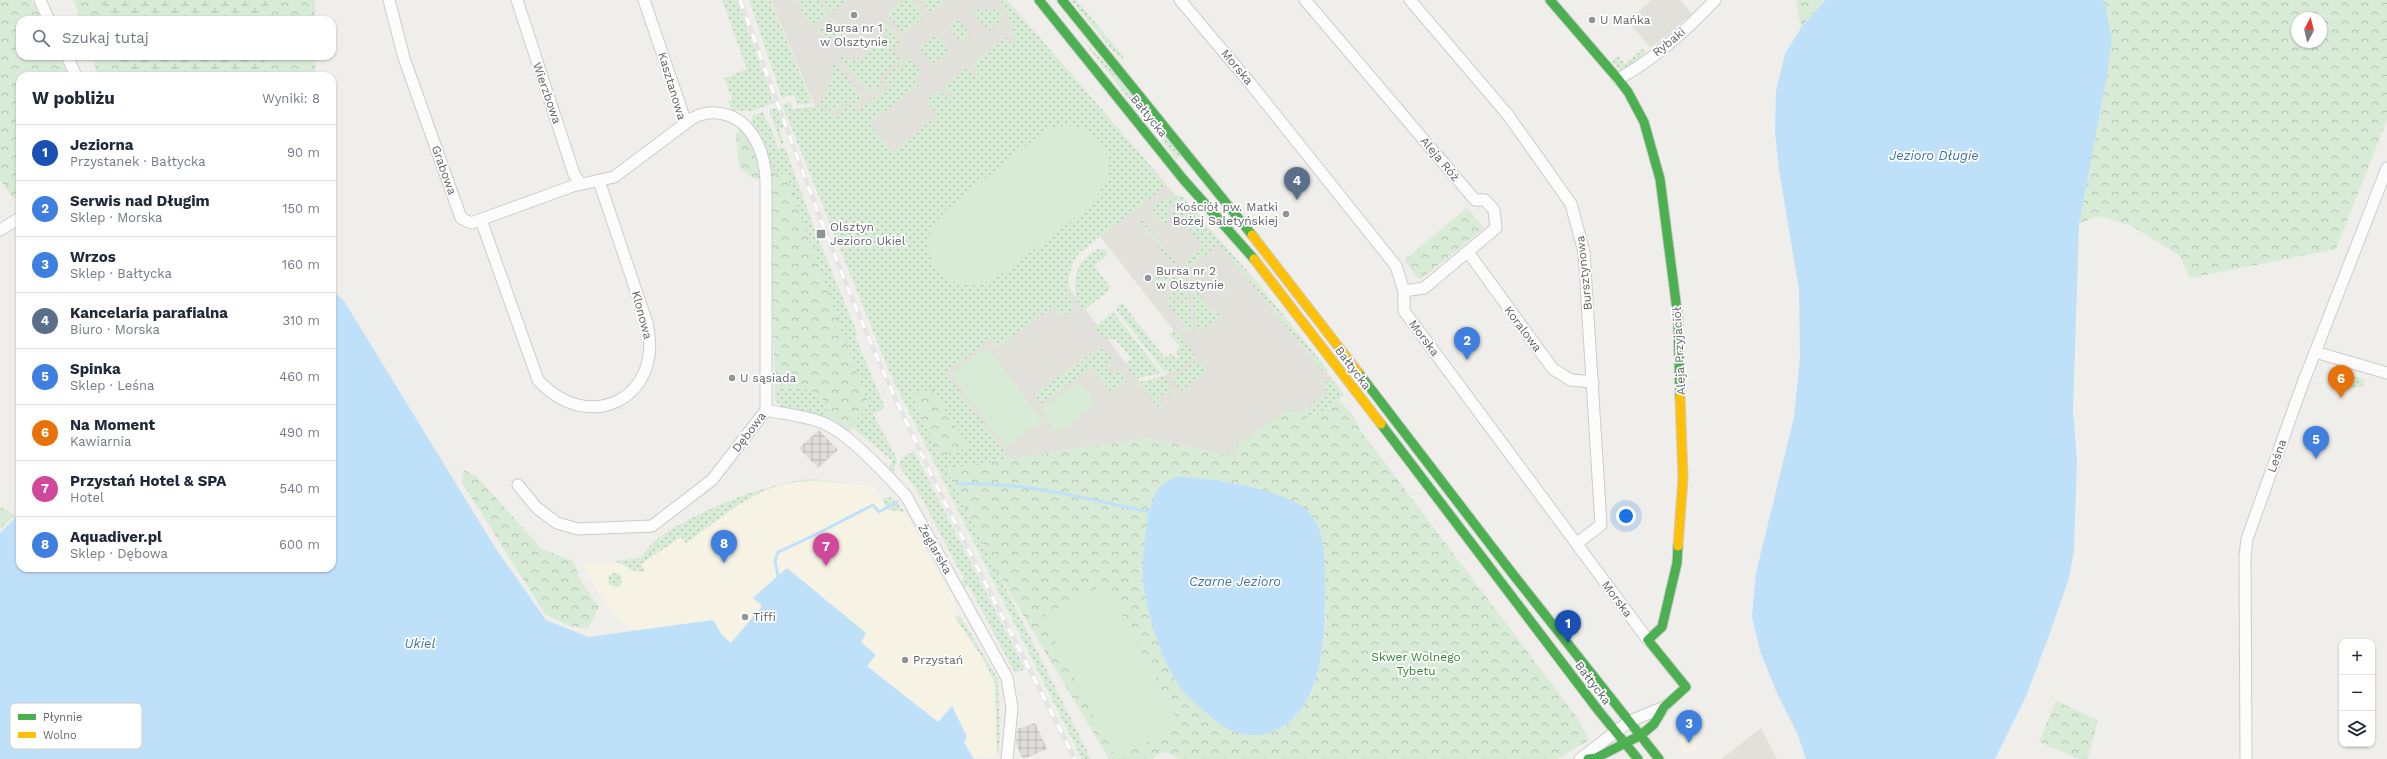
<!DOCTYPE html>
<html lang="pl">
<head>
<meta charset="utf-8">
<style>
	body { margin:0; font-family:"Work Sans",sans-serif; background:#f2f2f3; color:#1f2937 }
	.controls { position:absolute; right:12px; bottom:12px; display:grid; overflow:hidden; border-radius:8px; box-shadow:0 1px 3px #0004 }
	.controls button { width:36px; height:36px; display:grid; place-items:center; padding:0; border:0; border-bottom:1px solid #e0e1e3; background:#fff; color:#1f2937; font:20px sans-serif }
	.compass { position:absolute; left:2291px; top:12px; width:36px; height:36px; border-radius:50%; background:#fff; box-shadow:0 1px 3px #0004; rotate:7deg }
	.you { position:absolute; left:1626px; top:516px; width:14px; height:14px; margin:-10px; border:3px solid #fff; border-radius:50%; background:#1a73e8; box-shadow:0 0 0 6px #1a73e833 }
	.badge { display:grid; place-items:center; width:26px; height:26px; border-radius:50%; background:#919496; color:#fff; font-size:13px; font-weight:700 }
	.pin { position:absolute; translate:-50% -33px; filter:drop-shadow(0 1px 2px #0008) }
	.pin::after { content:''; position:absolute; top:21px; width:14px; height:12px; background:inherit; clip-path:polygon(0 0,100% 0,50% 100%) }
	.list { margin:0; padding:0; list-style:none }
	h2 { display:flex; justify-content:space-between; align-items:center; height:52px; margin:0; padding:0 16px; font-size:17px }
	h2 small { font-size:13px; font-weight:400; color:#747a83 }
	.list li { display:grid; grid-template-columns:26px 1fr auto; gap:12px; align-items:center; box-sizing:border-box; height:56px; padding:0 16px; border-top:1px solid #e0e1e3 }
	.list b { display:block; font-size:15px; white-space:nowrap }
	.list p { margin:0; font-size:13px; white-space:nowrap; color:#747a83 }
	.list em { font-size:13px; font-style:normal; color:#747a83 }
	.icon { flex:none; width:22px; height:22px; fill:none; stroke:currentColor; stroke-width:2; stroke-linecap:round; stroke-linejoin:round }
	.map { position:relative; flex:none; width:2387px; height:759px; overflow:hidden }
	.search { position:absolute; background:#fff; box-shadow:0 1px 3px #0004; left:16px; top:16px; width:320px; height:44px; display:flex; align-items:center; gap:10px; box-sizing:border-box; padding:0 14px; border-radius:12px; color:#747a83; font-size:15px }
	.panel { position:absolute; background:#fff; box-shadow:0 1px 3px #0004; left:16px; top:72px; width:320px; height:500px; border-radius:12px }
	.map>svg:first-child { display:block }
</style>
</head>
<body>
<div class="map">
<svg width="2387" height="759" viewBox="0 0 2387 759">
	<defs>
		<pattern id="industrial-grid" width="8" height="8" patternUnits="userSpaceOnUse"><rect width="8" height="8" fill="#dfddda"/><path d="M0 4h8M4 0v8" fill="none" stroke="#b8b7b5"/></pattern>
		<pattern id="grass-dots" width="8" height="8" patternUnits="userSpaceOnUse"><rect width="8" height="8" fill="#d8ebd6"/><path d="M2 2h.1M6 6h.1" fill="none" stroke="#b2c2b1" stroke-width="1.8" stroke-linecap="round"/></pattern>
		<pattern id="forest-crowns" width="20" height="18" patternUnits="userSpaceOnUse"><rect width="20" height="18" fill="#d8ebd6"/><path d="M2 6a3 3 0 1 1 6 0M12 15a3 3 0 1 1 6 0" fill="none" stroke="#b2c2b1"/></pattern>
		<pattern id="wetland-marsh" width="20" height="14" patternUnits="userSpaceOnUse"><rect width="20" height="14" fill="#d8ebd6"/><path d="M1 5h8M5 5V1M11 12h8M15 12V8" fill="none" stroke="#b2c2b1"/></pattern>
	</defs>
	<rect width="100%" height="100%" fill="#efeeea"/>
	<path fill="#f7f3e4" d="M 811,480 L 873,486 L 888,509 L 901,506 L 954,600 L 955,617 L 983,659 L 995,683 L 997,757 L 864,759 L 708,684 L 613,615 L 582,563 L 637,562 L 717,510 L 772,487 L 794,481 Z
		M 1695,730 L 1696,751 L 1681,752 L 1680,731 Z"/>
	<path fill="url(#industrial-grid)" d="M 819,430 L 838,450 L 818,468 L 799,448 Z
		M 1035,723 L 1047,749 L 1023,759 L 1016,744 L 1017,729 Z"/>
	<path fill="#e2e0da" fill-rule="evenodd" d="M 771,0 L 1007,0 L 1175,195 L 1257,282 L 1344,395 L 1260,456 L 1230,457 L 1146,438 L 946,469 L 817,112 ZM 1099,235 L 1192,354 L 1146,390 L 1052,265 Z
		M 1652,0 L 1680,0 L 1692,14 L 1651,48 L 1627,21 Z
		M 1761,728 L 1777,759 L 1721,759 Z"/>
	<path fill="url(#grass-dots)" d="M 722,0 L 737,0 L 774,103 L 752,111 L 732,110 L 728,101 L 732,99 L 725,80 L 723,79 L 747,69 Z
		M 749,0 L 770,0 L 812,103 L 795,105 L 797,104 L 794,94 L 782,98 Z
		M 796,0 L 817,0 L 828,14 L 815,25 L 812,25 L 801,12 L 802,6 Z
		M 821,0 L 847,0 L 831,13 Z
		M 903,0 L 912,0 L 925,16 L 903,34 L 887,14 Z
		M 921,0 L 943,0 L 945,2 L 931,13 Z
		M 1001,0 L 1007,0 L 1167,185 L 1079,253 C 1066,271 1067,290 1073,309 L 1063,317 L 1054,306 L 998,347 L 991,339 L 946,373 L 1005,452 L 1006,460 L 946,469 L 1091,759 L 1082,759 L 892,378 L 782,104 L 790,102 L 793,109 L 817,106 L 835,116 L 851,104 L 849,100 L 834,112 L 818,104 C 829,93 831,77 834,62 L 861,95 L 860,103 L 853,107 L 857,112 L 890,86 L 884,77 L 909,58 L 921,73 L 915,78 L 920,84 L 869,124 L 893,152 L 938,115 L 926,101 L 939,90 L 947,99 L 951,95 L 944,86 L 967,68 L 975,78 L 979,74 L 972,64 L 1006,37 L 1011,44 L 1016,40 L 1011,33 L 1013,29 C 1007,19 1006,10 1001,0 Z
		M 1071,0 L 1076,0 L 1124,57 L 1123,59 L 1114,52 Z
		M 971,10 L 997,10 L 1001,14 L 1000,21 L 989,31 Z
		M 832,18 L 846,35 C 836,43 826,43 818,32 L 818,28 Z
		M 957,19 L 970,34 L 960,42 L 948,26 Z
		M 885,21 L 901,42 L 892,50 L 900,59 L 907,56 L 879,77 L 884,84 L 877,89 L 865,89 L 842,61 L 841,55 L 855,61 L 887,35 L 883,22 Z
		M 1078,34 L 1113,72 L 1182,156 L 1177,160 Z
		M 936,35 L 949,51 L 932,64 L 920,48 Z
		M 1643,49 L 1646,52 L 1625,70 L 1619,69 L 1612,61 L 1618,56 L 1625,64 Z
		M 777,107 L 784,127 L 779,129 L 784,143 L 781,144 L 769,110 Z
		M 763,112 L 768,125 L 770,124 L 778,149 L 785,147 L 817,236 L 858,335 L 855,336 L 885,408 L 873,414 L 897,459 L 893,474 L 889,468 L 893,461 L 853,428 L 849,432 L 845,432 L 784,409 L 775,400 L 775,387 L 802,387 L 828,403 L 848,429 L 768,165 L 750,126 L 753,115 Z
		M 1173,193 L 1175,195 L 1167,216 L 1168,221 L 1166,223 C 1153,224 1151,212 1156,202 L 1165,199 Z
		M 1177,195 L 1182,197 L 1249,273 L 1328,370 L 1324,373 L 1219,244 L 1188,268 L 1184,262 L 1203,246 L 1177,214 L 1170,220 Z
		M 1141,219 L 1181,270 L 1180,275 L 1162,289 L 1155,278 L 1158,276 L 1161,280 L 1175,268 L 1138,220 Z
		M 1098,249 L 1105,250 L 1108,255 L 1094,266 L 1111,288 L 1082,312 C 1073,299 1072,273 1083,261 C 1087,256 1093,253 1098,249 Z
		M 1184,281 L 1188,299 L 1166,298 L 1166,297 Z
		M 1191,283 L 1211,310 L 1222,315 L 1198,332 L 1189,284 Z
		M 1165,300 L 1189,301 L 1194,330 L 1190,333 Z
		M 1122,303 L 1165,358 L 1172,353 L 1176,359 L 1179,357 L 1176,351 L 1180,347 L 1169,334 L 1175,330 L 1196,356 L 1177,372 L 1164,371 L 1116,309 Z
		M 1113,312 L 1161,373 L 1135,379 L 1126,366 L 1131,358 L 1116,340 L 1103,338 L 1094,327 Z
		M 1102,347 L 1113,360 L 1105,366 L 1112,374 L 1119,369 L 1128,380 L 1111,392 L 1092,367 L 1088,370 L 1081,360 Z
		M 1198,359 L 1207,371 L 1181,391 L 1169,376 L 1178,375 Z
		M 1080,361 L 1087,371 L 1041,404 L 1034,395 Z
		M 2348,374 L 2365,380 L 2363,386 L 2355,388 L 2344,384 Z
		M 1163,376 L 1179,399 L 1170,390 L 1157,398 L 1164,407 L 1161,410 L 1137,383 Z
		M 1331,378 L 1344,395 L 1306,427 L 1307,408 L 1327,393 L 1322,384 Z
		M 914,451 L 1025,669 L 1015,673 L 968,584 L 964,591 L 960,585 L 964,579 L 923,500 L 899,465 L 901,459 Z
		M 812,479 L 872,486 C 848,484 821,479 797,482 C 755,486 719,520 686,543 L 681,537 L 641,564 L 645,571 C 633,575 626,564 614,561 L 640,558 C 645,553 650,545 656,540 C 691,513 768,482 812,479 Z
		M 889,497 L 894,499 L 905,512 L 888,510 L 882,499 Z
		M608 580a7 7 0 1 1 14 0a7 7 0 1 1-14 0Z
		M 960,616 L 998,679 L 1000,740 L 997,757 L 995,683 L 983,659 L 955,617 Z"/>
	<path fill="url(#forest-crowns)" fill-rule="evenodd" d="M 0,0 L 32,0 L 42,20 L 20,20 L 20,56 L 59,56 L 69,76 L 20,76 L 20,196 L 13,198 L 0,180 Z
		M 74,0 L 315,0 L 315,20 L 80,20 Z
		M 1796,0 L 1824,0 L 1801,28 Z
		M 2103,0 L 2387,0 L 2387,120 L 2336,249 L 2190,278 L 2179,255 L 2130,225 L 2098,216 L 2079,224 L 2112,39 ZM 2297,18 L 2321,18 L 2321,42 L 2297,42 Z
		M 92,56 L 315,56 L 316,76 L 98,76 Z
		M 741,128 C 756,146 759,155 761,178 L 755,180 L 739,167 L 736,134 Z
		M 768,165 L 787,177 L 869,406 L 848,429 L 825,416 L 828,403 L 803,387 L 775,387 Z
		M 1467,208 L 1484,228 L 1421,279 L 1418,278 L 1404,260 Z
		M 932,389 L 969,448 L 940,456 L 912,394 Z
		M 1338,399 L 1351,413 L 1363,434 L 1579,720 L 1589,740 L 1557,759 L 1179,759 L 1163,751 L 1152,759 L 1109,759 L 995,568 L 946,469 L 1146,438 L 1237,457 L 1232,449 L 1290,408 L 1297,414 L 1307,408 L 1307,422 ZM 1175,477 L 1189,477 L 1238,484 L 1325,588 L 1326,619 L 1323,647 L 1313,689 L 1297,716 L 1285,726 L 1215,722 L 1184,692 L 1156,635 L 1147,602 L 1143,577 L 1149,515 L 1153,500 Z
		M 464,470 L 476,476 L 542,549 L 573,561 L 581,581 L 599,607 L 587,629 L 570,626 L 545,614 L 461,481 Z
		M 0,506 L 15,515 L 0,529 Z
		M 2056,701 L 2098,720 L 2088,759 L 2079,759 L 2039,742 Z"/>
	<path fill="url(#wetland-marsh)" d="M 103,0 L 269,0 L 258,20 L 109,20 Z
		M 119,56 L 264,56 L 267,76 L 124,76 Z"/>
	<path fill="#d8ebd6" d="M 1067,125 C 1085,129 1097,133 1105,150 C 1124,191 1066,224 1040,245 C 1023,258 1005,275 985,283 C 967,290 938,281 932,261 C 925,241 930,227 944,212 L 1040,135 L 1052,128 Z
		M 987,347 L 1042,420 L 1006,447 L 951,374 Z
		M 1079,382 L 1096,404 L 1057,433 L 1041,410 Z
		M 1106,583 L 1180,725 L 1116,758 L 1042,617 Z"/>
	<path fill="#bfe0f9" d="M 1825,0 L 2103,0 L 2105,4 L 2112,39 L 2106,80 L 2079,224 L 2073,410 L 2077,461 L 2074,550 L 2069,578 L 2050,633 L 2026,696 L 1995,759 L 1806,759 L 1798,735 L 1776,691 L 1760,651 L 1752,616 L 1756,573 L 1794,417 L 1800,357 L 1799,290 L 1779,169 L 1775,132 L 1776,91 L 1785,54 L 1801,28 Z
		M 332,290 L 344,301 L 496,549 L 546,620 L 588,637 L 713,620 L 722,635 L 731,643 L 762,606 L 753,598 L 787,568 L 866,633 L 861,642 L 876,655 L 867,666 L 938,722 L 952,706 L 967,737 L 964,742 L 974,759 L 0,759 L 0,533 L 20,513 L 20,568 L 332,568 Z
		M 1175,477 C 1206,476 1283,489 1307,510 C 1328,531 1324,562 1325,589 C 1326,635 1323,718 1268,733 C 1244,740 1223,729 1206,713 C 1199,707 1192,700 1185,693 C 1163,667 1146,612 1143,579 C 1142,566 1144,552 1145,539 C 1147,522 1149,501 1160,487 C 1163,483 1170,480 1175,477 Z"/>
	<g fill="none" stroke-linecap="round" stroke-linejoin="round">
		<path stroke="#bfe0f9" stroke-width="3" d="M 957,484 C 1022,481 1087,499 1150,512
			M 778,576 L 775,561 L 778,552 C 811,538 841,521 873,505 L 879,512 L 897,502"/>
		<defs>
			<path id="street" d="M 40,0 L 49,20
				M 389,0 L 404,58 L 461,218 L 471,223 L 573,186 L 614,177 L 686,123 L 644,0
				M 517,0 L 574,174 L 581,184
				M 1180,0 L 1250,83 L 1396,266 L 1404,291 L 1404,311 L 1648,640
				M 1305,0 L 1475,200 L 1485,200 L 1494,210 L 1496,228 L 1424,288 L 1404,291
				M 1410,0 L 1508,115 L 1571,204 L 1584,252 L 1601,525 L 1577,543
				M 67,56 L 76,76
				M 1618,79 C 1652,61 1689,28 1715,0
				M 481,220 L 538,380 C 589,436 665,398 647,323 L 599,181
				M 0,230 L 20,218
				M 1468,252 L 1553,369 L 1571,380 L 1593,382
				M 2315,352 L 2387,373
				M 766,410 C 785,414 806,416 823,423 C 847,432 888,476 906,496 L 1007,678 L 1012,708 L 1007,759
				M 518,485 L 537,508 L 557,523 L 578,529 L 652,526 L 712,480 L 766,410 L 766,181 C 765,151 751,116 717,113 C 705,112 695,115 686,123
				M 1580,759 L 1630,721 L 1664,707
				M 2246,759 L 2245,556 L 2247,539 L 2303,383 L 2387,168"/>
			<path id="fast" d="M 1039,0 L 1183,179 L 1254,259
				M 1062,0 L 1252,235
				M 1550,0 L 1618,79 L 1628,92 L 1644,122 L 1660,179 L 1678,318 L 1680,397
				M 1358,372 L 1512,573 L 1659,759
				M 1381,424 L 1598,710 L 1638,759
				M 1588,759 L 1596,758 L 1641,735 L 1654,724 L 1664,707 L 1686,687 L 1648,640 L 1662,627 L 1677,563 L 1678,546"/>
			<path id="slow" d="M 1252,235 L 1358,372
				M 1254,259 L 1381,424
				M 1678,546 L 1683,478 L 1680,397"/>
		</defs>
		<use href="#street" stroke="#cbcccc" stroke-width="13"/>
		<use href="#fast" stroke="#cacacb" stroke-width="11"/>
		<use href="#slow" stroke="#cacacb" stroke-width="11"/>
		<use href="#street" stroke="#fdfcfc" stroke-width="11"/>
		<use href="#fast" stroke="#4caf50" stroke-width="9"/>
		<use href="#slow" stroke="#ffc107" stroke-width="9"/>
		<defs>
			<path id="rail" d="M 740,0 C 785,123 828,247 881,366 C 940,500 1010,629 1075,759"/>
		</defs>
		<use href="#rail" stroke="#e4e4e4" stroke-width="4.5"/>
		<use href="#rail" stroke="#fff" stroke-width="3" stroke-dasharray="9" stroke-linecap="butt"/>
	</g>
	<g fill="#919496" stroke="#fff" stroke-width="1.5">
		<circle cx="854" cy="15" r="4"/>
		<circle cx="1592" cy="20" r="4"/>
		<circle cx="1286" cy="214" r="4"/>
		<rect x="816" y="229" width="10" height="10" rx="2"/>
		<circle cx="1148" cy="278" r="4"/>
		<circle cx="732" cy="378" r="4"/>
		<circle cx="745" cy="617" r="4"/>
		<circle cx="905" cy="660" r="4"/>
	</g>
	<g text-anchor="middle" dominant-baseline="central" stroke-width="3.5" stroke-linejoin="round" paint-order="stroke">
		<g font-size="12" fill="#5f6368" stroke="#fff" text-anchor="start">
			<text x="1600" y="20">U Mańka</text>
			<text x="854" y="28" text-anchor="middle">Bursa nr 1<tspan x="854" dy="14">w Olsztynie</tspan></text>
			<text x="1278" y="207" text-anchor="end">Kościół pw. Matki<tspan x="1278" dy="14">Bożej Saletyńskiej</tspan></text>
			<text x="830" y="227">Olsztyn<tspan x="830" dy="14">Jezioro Ukiel</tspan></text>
			<text x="1156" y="271">Bursa nr 2<tspan x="1156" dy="14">w Olsztynie</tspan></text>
			<text x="740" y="378">U sąsiada</text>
			<text x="753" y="617">Tiffi</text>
			<text x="913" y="660">Przystań</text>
		</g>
		<g font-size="12" fill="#5f6368" stroke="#fff">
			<text transform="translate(1669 42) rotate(-39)">Rybaki</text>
			<text transform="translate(1237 67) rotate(50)">Morska</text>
			<text transform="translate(672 86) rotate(73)">Kasztanowa</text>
			<text transform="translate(547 93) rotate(71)">Wierzbowa</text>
			<text transform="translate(1149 116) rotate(51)">Bałtycka</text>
			<text transform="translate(1440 159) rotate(50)">Aleja Róż</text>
			<text transform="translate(444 170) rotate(70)">Grabowa</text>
			<text transform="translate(1584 273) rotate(-96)">Bursztynowa</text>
			<text transform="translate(642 315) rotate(75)">Klonowa</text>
			<text transform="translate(1523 329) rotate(53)">Koralowa</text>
			<text transform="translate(1424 338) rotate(53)">Morska</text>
			<text transform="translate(1679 351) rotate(-93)">Aleja Przyjaciół</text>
			<text transform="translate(1353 368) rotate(53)">Bałtycka</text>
			<text transform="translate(749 432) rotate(-53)">Dębowa</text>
			<text transform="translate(2277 456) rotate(-70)">Leśna</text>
			<text transform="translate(935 549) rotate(60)">Żeglarska</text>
			<text transform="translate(1617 599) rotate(53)">Morska</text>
			<text transform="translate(1593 683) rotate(53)">Bałtycka</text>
		</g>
		<g font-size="12" fill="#348238" stroke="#fff">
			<text x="1416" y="657">Skwer Wolnego<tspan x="1416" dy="14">Tybetu</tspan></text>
		</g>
		<g font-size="13" font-style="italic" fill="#4174aa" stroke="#fff">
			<text x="1934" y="155">Jezioro Długie</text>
			<text x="1235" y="581">Czarne Jezioro</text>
			<text x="420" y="643">Ukiel</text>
		</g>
	</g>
	<rect x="10" y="703" width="132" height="46" rx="6" fill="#fff" stroke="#cfd0d2" stroke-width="1"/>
	<rect x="18" y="714" width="18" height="6" fill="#4caf50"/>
	<rect x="18" y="732" width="18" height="6" fill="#ffc107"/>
	<g font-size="11" fill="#5f6368">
		<text x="43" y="721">Płynnie</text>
		<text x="43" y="739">Wolno</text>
	</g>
</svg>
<div class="controls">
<button>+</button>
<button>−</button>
<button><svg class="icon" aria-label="layers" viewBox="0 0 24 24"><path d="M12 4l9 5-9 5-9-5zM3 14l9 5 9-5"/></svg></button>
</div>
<svg class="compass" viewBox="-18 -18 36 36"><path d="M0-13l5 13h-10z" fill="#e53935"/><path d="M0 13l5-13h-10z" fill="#747a83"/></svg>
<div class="you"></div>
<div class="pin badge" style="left:1568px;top:643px;background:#1a4fb4">1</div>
<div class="pin badge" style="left:1467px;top:360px;background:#3f7fe0">2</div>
<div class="pin badge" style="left:1689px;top:743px;background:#3f7fe0">3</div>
<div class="pin badge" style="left:1297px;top:200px;background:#5c6f8a">4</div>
<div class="pin badge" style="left:2316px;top:459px;background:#3f7fe0">5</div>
<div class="pin badge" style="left:2341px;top:398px;background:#e8710a">6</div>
<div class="pin badge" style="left:826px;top:566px;background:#d1479c">7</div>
<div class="pin badge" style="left:724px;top:563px;background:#3f7fe0">8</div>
<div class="search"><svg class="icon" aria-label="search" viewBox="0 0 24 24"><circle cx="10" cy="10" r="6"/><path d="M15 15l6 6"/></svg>Szukaj tutaj</div>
<section class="panel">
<h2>W pobliżu<small>Wyniki: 8</small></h2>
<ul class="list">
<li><span class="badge" style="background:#1a4fb4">1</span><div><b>Jeziorna</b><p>Przystanek · Bałtycka</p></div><em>90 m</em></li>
<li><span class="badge" style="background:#3f7fe0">2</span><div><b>Serwis nad Długim</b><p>Sklep · Morska</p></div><em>150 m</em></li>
<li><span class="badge" style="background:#3f7fe0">3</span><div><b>Wrzos</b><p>Sklep · Bałtycka</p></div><em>160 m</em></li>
<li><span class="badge" style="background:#5c6f8a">4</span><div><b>Kancelaria parafialna</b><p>Biuro · Morska</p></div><em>310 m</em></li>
<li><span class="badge" style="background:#3f7fe0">5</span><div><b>Spinka</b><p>Sklep · Leśna</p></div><em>460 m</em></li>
<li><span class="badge" style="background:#e8710a">6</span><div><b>Na Moment</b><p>Kawiarnia</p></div><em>490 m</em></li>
<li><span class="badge" style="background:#d1479c">7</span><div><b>Przystań Hotel &amp; SPA</b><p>Hotel</p></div><em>540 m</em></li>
<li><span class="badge" style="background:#3f7fe0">8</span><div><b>Aquadiver.pl</b><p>Sklep · Dębowa</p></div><em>600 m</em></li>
</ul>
</section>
</div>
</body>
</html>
